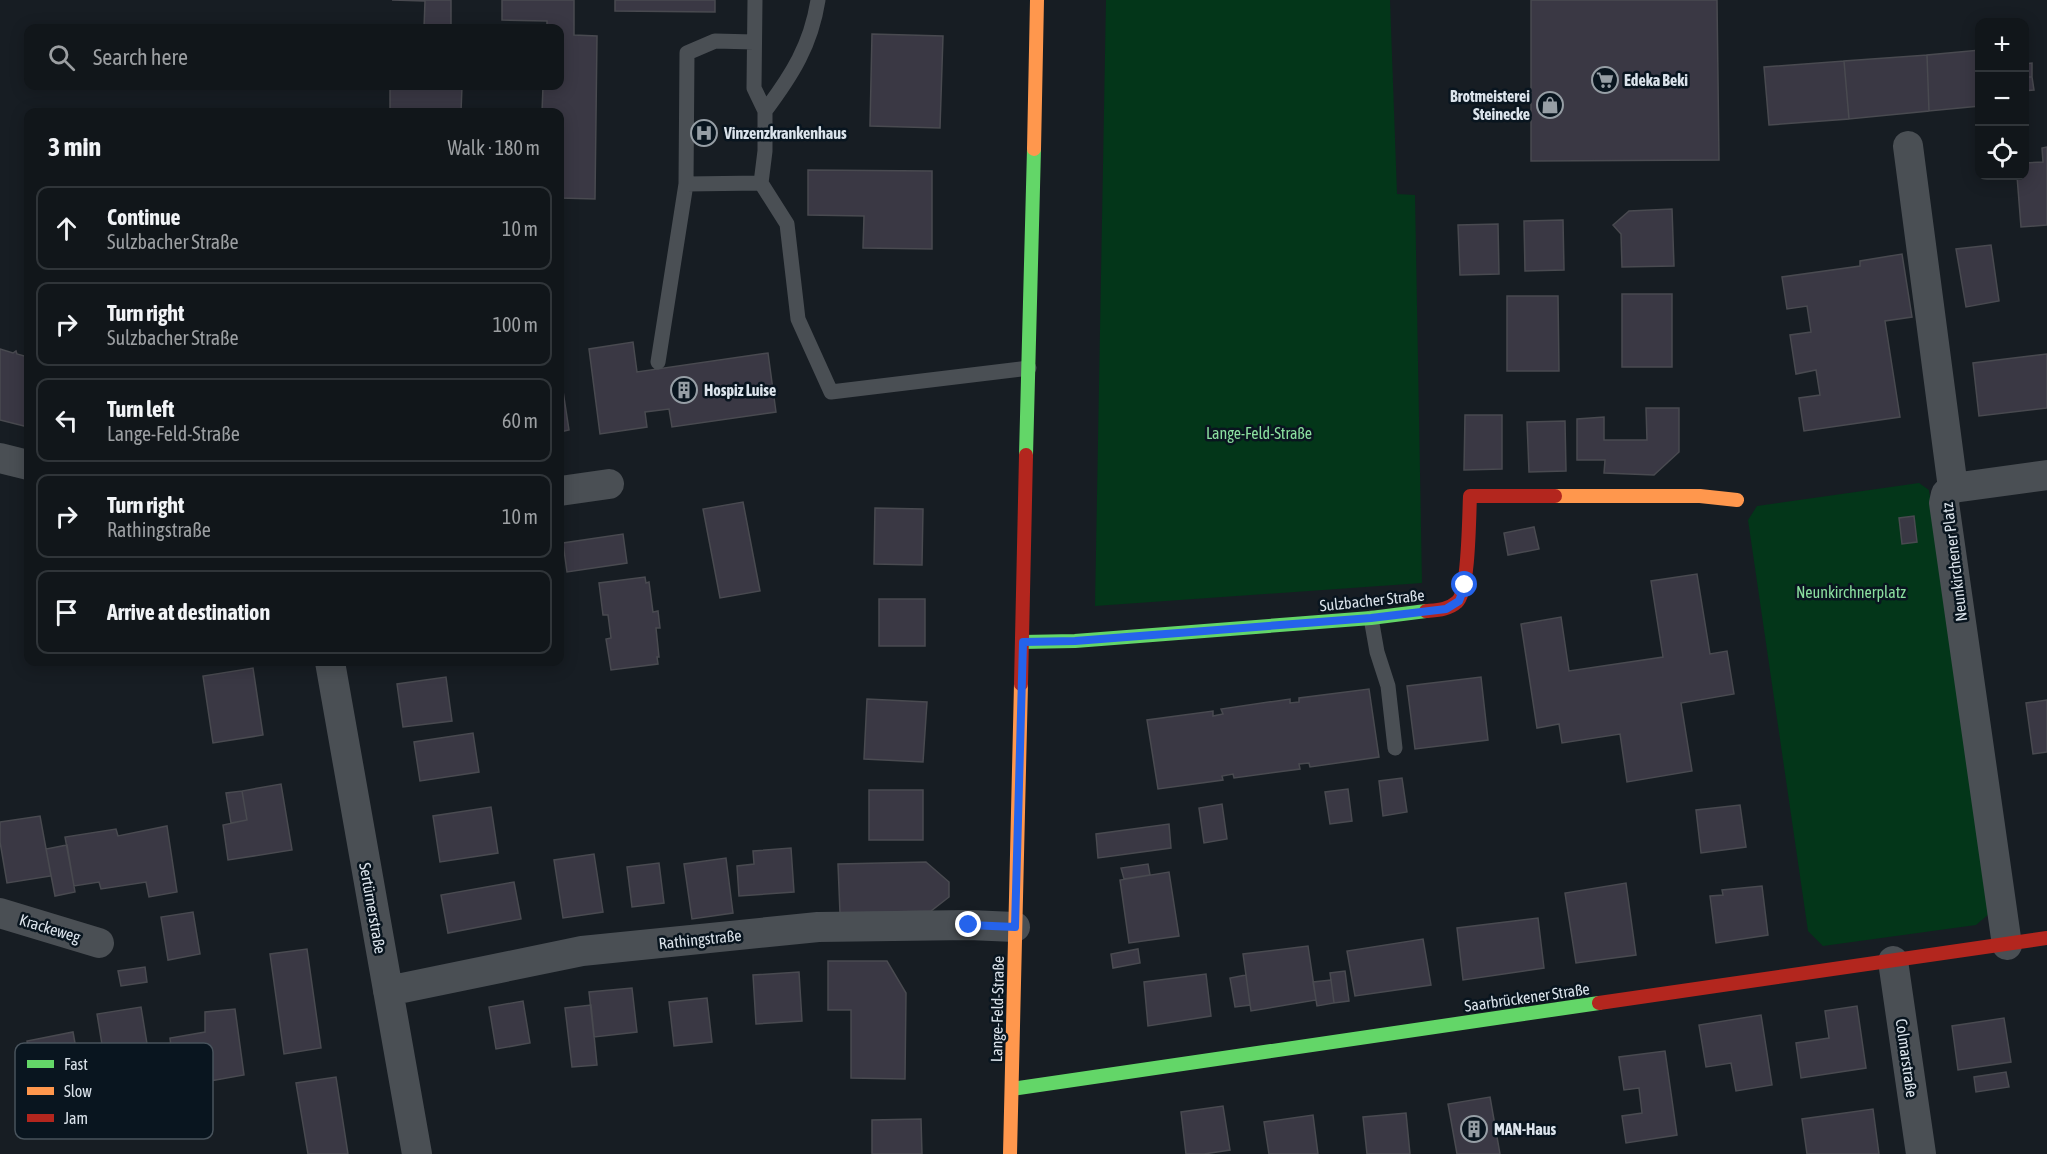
<!DOCTYPE html>
<html lang="en">
<head>
<meta charset="utf-8">
<style>
	body { margin:0; font-family:"Asap Condensed",sans-serif; background:#1e2327; color:#f1f3f6 }
	.controls { position:absolute; right:18px; top:18px; display:grid; overflow:hidden; border-radius:12px; box-shadow:0 3px 15px #0003 }
	.controls button { width:54px; height:54px; display:grid; place-items:center; padding:0; border:0; border-bottom:2px solid #303539; background:#11161a; color:#f1f3f6; font:30px sans-serif }
	.stop { position:absolute; width:18px; height:18px; margin:-14px; border:4px solid #2563eb; border-radius:50%; background:#fff }
	.stop.end { background:#2563eb; border-color:#fff; box-shadow:0 2px 6px #0008 }
	.list { margin:0; padding:0; list-style:none }
	h2 { display:flex; justify-content:space-between; align-items:center; height:78px; margin:0; padding:0 24px; font-size:26px }
	h2 small { font-size:20px; font-weight:400; color:#9c9fa2 }
	.list li { display:grid; grid-template-columns:39px 1fr auto; gap:18px; align-items:center; box-sizing:border-box; height:84px; margin:0 12px 12px; padding:0 12px; border:2px solid #303539; border-radius:12px }
	.list b { display:block; font-size:22px; white-space:nowrap }
	.list p { margin:0; font-size:20px; white-space:nowrap; color:#9c9fa2 }
	.list em { font-size:20px; font-style:normal; color:#9c9fa2 }
	.icon { flex:none; width:33px; height:33px; fill:none; stroke:currentColor; stroke-width:2; stroke-linecap:round; stroke-linejoin:round }
	.map { position:relative; flex:none; width:2047px; height:1154px; overflow:hidden }
	.search { position:absolute; background:#11161a; box-shadow:0 3px 15px #0003; left:24px; top:24px; width:540px; height:66px; display:flex; align-items:center; gap:15px; box-sizing:border-box; padding:0 21px; border-radius:12px; color:#9c9fa2; font-size:22px }
	.panel { position:absolute; background:#11161a; box-shadow:0 3px 15px #0003; left:24px; top:108px; width:540px; height:558px; border-radius:12px }
	.map>svg:first-child { display:block }
</style>
</head>
<body>
<div class="map">
<svg width="2047" height="1154" viewBox="0 0 2047 1154">
	<rect width="100%" height="100%" fill="#171d23"/>
	<path fill="#033619" d="M 1106,0 L 1390,0 L 1397,194 L 1415,195 L 1422,583 L 1095,606 Z
		M 1919,483 L 1929,490 L 1989,914 L 1976,925 L 1823,946 L 1808,931 L 1748,520 L 1757,506 Z"/>
	<path fill="#3a3844" stroke="#494a50" stroke-width="1.5" d="M 392,0 L 451,0 L 451,28 L 424,28 L 425,1 Z
		M 502,0 L 574,0 L 574,35 L 597,36 L 595,199 L 560,198 L 560,112 L 542,112 L 543,86 L 560,86 L 560,28 L 547,28 L 547,21 L 502,20 Z
		M 615,0 L 715,0 L 715,12 L 615,11 Z
		M 1531,0 L 1717,0 L 1719,160 L 1531,161 Z
		M 872,34 L 943,36 L 940,128 L 870,126 Z
		M 1980,50 L 1980,106 L 1929,111 L 1927,55 Z
		M 1927,55 L 1929,111 L 1849,119 L 1844,61 Z
		M 1844,61 L 1849,119 L 1769,125 L 1764,67 Z
		M 2032,63 L 2032,77 L 2024,77 L 2024,64 Z
		M 2024,77 L 2032,77 L 2034,90 L 2024,91 Z
		M 390,86 L 462,86 L 461,112 L 390,112 Z
		M 2047,147 L 2047,225 L 2021,227 L 2017,176 L 2024,176 L 2024,163 L 2043,162 L 2042,148 Z
		M 808,170 L 932,171 L 932,249 L 863,248 L 864,216 L 808,215 Z
		M 1672,209 L 1674,266 L 1622,267 L 1621,234 L 1613,225 L 1629,211 Z
		M 1563,220 L 1564,270 L 1525,271 L 1524,221 Z
		M 1498,224 L 1499,274 L 1460,275 L 1458,225 Z
		M 1991,245 L 1999,301 L 1966,307 L 1956,249 Z
		M 1902,254 L 1912,317 L 1885,321 L 1900,417 L 1804,431 L 1799,398 L 1820,395 L 1816,370 L 1796,374 L 1790,335 L 1811,332 L 1807,306 L 1787,309 L 1782,277 L 1860,266 L 1860,261 Z
		M 1622,294 L 1672,294 L 1672,367 L 1622,367 Z
		M 1507,296 L 1558,296 L 1559,371 L 1507,371 Z
		M 633,342 L 637,372 L 768,353 L 776,412 L 672,427 L 669,409 L 645,412 L 647,427 L 600,434 L 589,349 Z
		M 0,349 L 13,353 L 16,351 L 17,354 L 28,357 L 28,427 L 0,420 Z
		M 2047,354 L 2047,408 L 1979,416 L 1973,363 Z
		M 560,391 L 563,391 L 569,430 L 560,432 Z
		M 1646,408 L 1679,408 L 1679,452 L 1654,475 L 1604,473 L 1605,460 L 1577,460 L 1577,419 L 1604,417 L 1604,440 L 1647,440 Z
		M 1465,415 L 1502,415 L 1502,469 L 1464,470 Z
		M 1565,421 L 1566,471 L 1529,472 L 1527,422 Z
		M 743,502 L 760,591 L 720,598 L 703,509 Z
		M 875,508 L 923,509 L 922,565 L 874,564 Z
		M 1914,516 L 1917,542 L 1902,544 L 1899,518 Z
		M 1534,527 L 1539,549 L 1508,555 L 1504,533 Z
		M 623,534 L 627,563 L 567,572 L 563,543 Z
		M 1697,574 L 1710,654 L 1727,651 L 1734,694 L 1681,703 L 1692,771 L 1627,782 L 1620,734 L 1562,743 L 1559,724 L 1537,728 L 1521,624 L 1561,617 L 1569,671 L 1663,657 L 1651,581 Z
		M 645,577 L 646,583 L 649,582 L 653,612 L 658,611 L 660,628 L 656,628 L 659,657 L 657,657 L 658,664 L 611,670 L 606,639 L 611,638 L 608,615 L 603,615 L 599,583 Z
		M 879,599 L 925,599 L 925,646 L 879,646 Z
		M 253,668 L 263,735 L 213,743 L 203,676 Z
		M 446,677 L 452,721 L 403,727 L 397,684 Z
		M 1481,677 L 1488,740 L 1415,749 L 1407,686 Z
		M 1369,689 L 1379,757 L 1310,767 L 1309,763 L 1299,764 L 1300,769 L 1234,778 L 1233,774 L 1222,776 L 1223,780 L 1158,789 L 1147,720 L 1213,711 L 1213,716 L 1223,714 L 1221,709 L 1290,699 L 1290,703 L 1299,702 L 1299,698 Z
		M 867,699 L 927,702 L 923,762 L 864,759 Z
		M 2047,700 L 2047,752 L 2033,754 L 2026,703 Z
		M 473,733 L 479,772 L 420,781 L 414,742 Z
		M 1402,778 L 1407,812 L 1383,816 L 1379,781 Z
		M 281,784 L 292,850 L 228,860 L 223,825 L 247,820 L 242,791 Z
		M 1348,789 L 1352,821 L 1330,824 L 1325,792 Z
		M 869,790 L 923,790 L 923,840 L 869,840 Z
		M 242,791 L 247,820 L 231,823 L 226,793 Z
		M 1222,804 L 1227,839 L 1204,843 L 1199,808 Z
		M 1740,805 L 1746,847 L 1701,853 L 1696,810 Z
		M 491,807 L 498,853 L 440,862 L 433,816 Z
		M 40,816 L 51,876 L 7,883 L 0,842 L 0,822 Z
		M 1169,824 L 1171,848 L 1098,858 L 1096,834 Z
		M 167,826 L 177,892 L 149,897 L 146,882 L 101,889 L 99,882 L 74,886 L 65,837 L 116,829 L 118,836 Z
		M 67,845 L 75,892 L 55,896 L 46,849 Z
		M 791,848 L 794,892 L 739,896 L 737,866 L 754,864 L 753,851 Z
		M 594,854 L 603,912 L 563,918 L 554,860 Z
		M 726,858 L 733,913 L 692,919 L 684,864 Z
		M 926,862 L 949,882 L 949,897 L 931,911 L 840,913 L 838,864 Z
		M 659,863 L 664,903 L 632,907 L 627,867 Z
		M 1148,864 L 1150,875 L 1124,879 L 1121,868 Z
		M 1169,872 L 1179,936 L 1129,943 L 1120,880 Z
		M 514,882 L 521,919 L 448,933 L 441,895 Z
		M 1626,883 L 1636,955 L 1576,963 L 1565,893 Z
		M 1762,886 L 1768,935 L 1716,943 L 1710,896 L 1723,895 L 1722,890 Z
		M 193,912 L 200,954 L 168,960 L 161,917 Z
		M 1538,918 L 1544,968 L 1463,980 L 1457,928 Z
		M 1423,939 L 1431,985 L 1355,996 L 1347,951 Z
		M 1308,946 L 1316,1000 L 1251,1011 L 1243,954 Z
		M 307,949 L 321,1048 L 284,1054 L 270,954 Z
		M 1138,949 L 1140,963 L 1113,968 L 1111,954 Z
		M 828,961 L 887,961 L 906,993 L 905,1079 L 851,1078 L 851,1010 L 828,1010 Z
		M 145,967 L 147,982 L 121,986 L 118,971 Z
		M 1345,971 L 1349,1001 L 1334,1003 L 1330,973 Z
		M 799,972 L 802,1021 L 756,1024 L 753,975 Z
		M 1206,974 L 1211,1016 L 1148,1026 L 1144,982 Z
		M 1246,975 L 1250,1005 L 1235,1007 L 1230,978 Z
		M 1331,980 L 1334,1003 L 1317,1006 L 1313,982 Z
		M 632,988 L 637,1032 L 594,1037 L 589,992 Z
		M 707,998 L 712,1042 L 674,1046 L 669,1002 Z
		M 523,1001 L 530,1043 L 496,1049 L 489,1007 Z
		M 591,1005 L 597,1065 L 572,1067 L 565,1008 Z
		M 1857,1006 L 1866,1068 L 1801,1078 L 1796,1043 L 1829,1038 L 1825,1011 Z
		M 141,1007 L 158,1111 L 114,1118 L 97,1014 Z
		M 235,1009 L 244,1075 L 176,1087 L 170,1038 L 205,1032 L 205,1012 Z
		M 1761,1015 L 1772,1085 L 1736,1091 L 1731,1063 L 1706,1067 L 1699,1025 Z
		M 2004,1018 L 2011,1062 L 1958,1070 L 1952,1026 Z
		M 73,1032 L 84,1093 L 39,1101 L 27,1041 Z
		M 1665,1051 L 1677,1135 L 1626,1143 L 1622,1116 L 1642,1113 L 1639,1088 L 1624,1090 L 1619,1057 Z
		M 2006,1072 L 2009,1087 L 1976,1092 L 1974,1077 Z
		M 336,1077 L 348,1154 L 308,1154 L 296,1083 Z
		M 1490,1097 L 1500,1154 L 1457,1154 L 1448,1104 Z
		M 1223,1106 L 1230,1150 L 1204,1154 L 1186,1154 L 1181,1112 Z
		M 1873,1109 L 1879,1154 L 1807,1154 L 1802,1119 Z
		M 1406,1113 L 1410,1154 L 1367,1154 L 1363,1117 Z
		M 1313,1115 L 1318,1154 L 1269,1154 L 1264,1122 Z
		M 921,1119 L 922,1154 L 872,1154 L 872,1120 Z"/>
	<g fill="none" stroke-linecap="round" stroke-linejoin="round">
		<path stroke="#4a4f54" stroke-width="15" d="M 755,0 L 754,88 L 765,111 C 792,75 811,45 818,0
			M 754,42 L 715,41 L 687,53 L 686,184 L 761,183 L 765,151 L 765,111
			M 761,183 L 787,224 L 798,319 L 831,392 L 1029,368
			M 658,362 L 686,184
			M 1371,618 L 1377,652 L 1388,686 L 1395,748"/>
		<path stroke="#4a4f54" stroke-width="30" d="M 1908,146 L 1953,488
			M 0,458 L 28,465
			M 1953,488 L 1946,494 L 1944,503 L 2007,945
			M 1953,488 L 2047,475
			M 560,491 L 609,484
			M 330,662 L 417,1154
			M 0,913 L 99,943
			M 1893,961 L 1921,1154
			M 388,991 L 582,951 L 818,927 L 969,925 L 1015,927"/>
		<path stroke="#63d668" stroke-width="14" d="M 1026,455 L 1034,149
			M 1022,642 L 1075,641 L 1371,618 L 1426,611
			M 1012,1089 L 1599,1003"/>
		<path stroke="#ff974d" stroke-width="14" d="M 1034,149 L 1037,0
			M 1555,496 L 1700,496 L 1737,500
			M 1010,1154 L 1021,684"/>
		<path stroke="#b3261e" stroke-width="14" d="M 1426,611 C 1437,610 1448,610 1457,602 C 1469,592 1469,515 1470,496 L 1555,496
			M 1021,684 L 1026,455
			M 1599,1003 L 2047,938"/>
	</g>
	<g fill="none" stroke-linecap="round" stroke-linejoin="round">
		<path stroke="#2563eb" stroke-width="8" d="M 969,925 L 1015,927 L 1023,642 L 1075,641 L 1371,618 L 1446,609 L 1459,601 L 1465,585"/>
	</g>
	<defs>
		<symbol id="supermarket-ring" viewBox="-11 -11 22 22"><circle r="9.5" fill="#09151f" stroke="#969ea5" stroke-width="1.5"/><path d="M-6-5.5h2.5l.6 2H6L4.5 2H-2.5L-4.4-4H-6ZM-1.5 3.2a1.3 1.3 0 1 0 .1 0ZM3 3.2a1.3 1.3 0 1 0 .1 0Z" fill="#969ea5"/></symbol>
		<symbol id="shop-ring" viewBox="-11 -11 22 22"><circle r="9.5" fill="#09151f" stroke="#969ea5" stroke-width="1.5"/><path d="M-5-2.5h2.3a2.7 3.5 0 0 1 5.4 0H5L5.5 6h-11ZM-1.5-2.5h3a1.5 2.3 0 0 0-3 0Z" fill="#969ea5"/></symbol>
		<symbol id="hospital-ring" viewBox="-11 -11 22 22"><circle r="9.5" fill="#09151f" stroke="#969ea5" stroke-width="1.5"/><path d="M-5-5h3v3.5h4V-5h3V5h-3V1.5h-4V5h-3Z" fill="#969ea5"/></symbol>
		<symbol id="building-ring" viewBox="-11 -11 22 22"><circle r="9.5" fill="#09151f" stroke="#969ea5" stroke-width="1.5"/><path d="M-4-6H4V6H1V3H-1V6H-4ZM-2.5-4.3h1.7v1.8h-1.7ZM.8-4.3h1.7v1.8H.8ZM-2.5-1h1.7V.8h-1.7ZM.8-1h1.7V.8H.8Z" fill="#969ea5"/></symbol>
	</defs>
	<g fill-rule="evenodd">
		<use href="#supermarket-ring" x="1590" y="65" width="30" height="30"/>
		<use href="#shop-ring" x="1535" y="90" width="30" height="30"/>
		<use href="#hospital-ring" x="689" y="118" width="30" height="30"/>
		<use href="#building-ring" x="669" y="375" width="30" height="30"/>
		<use href="#building-ring" x="1459" y="1114" width="30" height="30"/>
	</g>
	<g text-anchor="middle" dominant-baseline="central" stroke-width="5" stroke-linejoin="round" paint-order="stroke">
		<g font-size="16" font-weight="bold" fill="#dbe3eb" stroke="#09151f" text-anchor="start">
			<text x="1624" y="80">Edeka Beki</text>
			<text x="1530" y="96" text-anchor="end">Brotmeisterei<tspan x="1530" dy="18">Steinecke</tspan></text>
			<text x="724" y="133">Vinzenzkrankenhaus</text>
			<text x="704" y="390">Hospiz Luise</text>
			<text x="1494" y="1129">MAN-Haus</text>
		</g>
		<g font-size="16" fill="#8bdf9f" stroke="#09151f">
			<text x="1259" y="433">Lange-Feld-Straße</text>
			<text x="1851" y="592">Neunkirchnerplatz</text>
		</g>
		<g font-size="16" fill="#dbe3eb" stroke="#09151f">
			<text transform="translate(1954 562) rotate(-97)">Neunkirchener Platz</text>
			<text transform="translate(1372 600) rotate(-6)">Sulzbacher Straße</text>
			<text transform="translate(373 908) rotate(80)">Sertürnerstraße</text>
			<text transform="translate(50 928) rotate(17)">Krackeweg</text>
			<text transform="translate(700 939) rotate(-6)">Rathingstraße</text>
			<text transform="translate(1527 997) rotate(-8)">Saarbrückener Straße</text>
			<text transform="translate(997 1009) rotate(-89)">Lange-Feld-Straße</text>
			<text transform="translate(1907 1058) rotate(82)">Colmarstraße</text>
		</g>
	</g>
	<rect x="15" y="1043" width="198" height="96" rx="9" fill="#09151f" stroke="#48535c" stroke-width="1.5"/>
	<rect x="27" y="1060" width="27" height="8" fill="#63d668"/>
	<rect x="27" y="1087" width="27" height="8" fill="#ff974d"/>
	<rect x="27" y="1114" width="27" height="8" fill="#b3261e"/>
	<g font-size="16" fill="#dbe3eb">
		<text x="64" y="1070">Fast</text>
		<text x="64" y="1097">Slow</text>
		<text x="64" y="1124">Jam</text>
	</g>
</svg>
<div class="controls">
<button>+</button>
<button>−</button>
<button><svg class="icon" aria-label="locate" viewBox="0 0 24 24"><circle cx="12" cy="12" r="6"/><path d="M12 2v4M12 18v4M2 12h4M18 12h4"/></svg></button>
</div>
<div class="stop" style="left:1465px;top:585px"></div>
<div class="stop end" style="left:969px;top:925px"></div>
<div class="search"><svg class="icon" aria-label="search" viewBox="0 0 24 24"><circle cx="10" cy="10" r="6"/><path d="M15 15l6 6"/></svg>Search here</div>
<section class="panel">
<h2>3 min<small>Walk · 180 m</small></h2>
<ul class="list">
<li><svg class="icon" aria-label="ahead" viewBox="0 0 24 24"><path d="M12 20V5M6 11l6-6 6 6"/></svg><div><b>Continue</b><p>Sulzbacher Straße</p></div><em>10 m</em></li>
<li><svg class="icon" aria-label="right" viewBox="0 0 24 24"><path d="M7 20v-9h11M14 6l5 5-5 5"/></svg><div><b>Turn right</b><p>Sulzbacher Straße</p></div><em>100 m</em></li>
<li><svg class="icon" aria-label="left" viewBox="0 0 24 24"><path d="M17 20v-9H6M10 6l-5 5 5 5"/></svg><div><b>Turn left</b><p>Lange-Feld-Straße</p></div><em>60 m</em></li>
<li><svg class="icon" aria-label="right" viewBox="0 0 24 24"><path d="M7 20v-9h11M14 6l5 5-5 5"/></svg><div><b>Turn right</b><p>Rathingstraße</p></div><em>10 m</em></li>
<li><svg class="icon" aria-label="arrive" viewBox="0 0 24 24"><path d="M6 21V4h12l-3 4 3 4H6"/></svg><div><b>Arrive at destination</b></div></li>
</ul>
</section>
</div>
</body>
</html>
